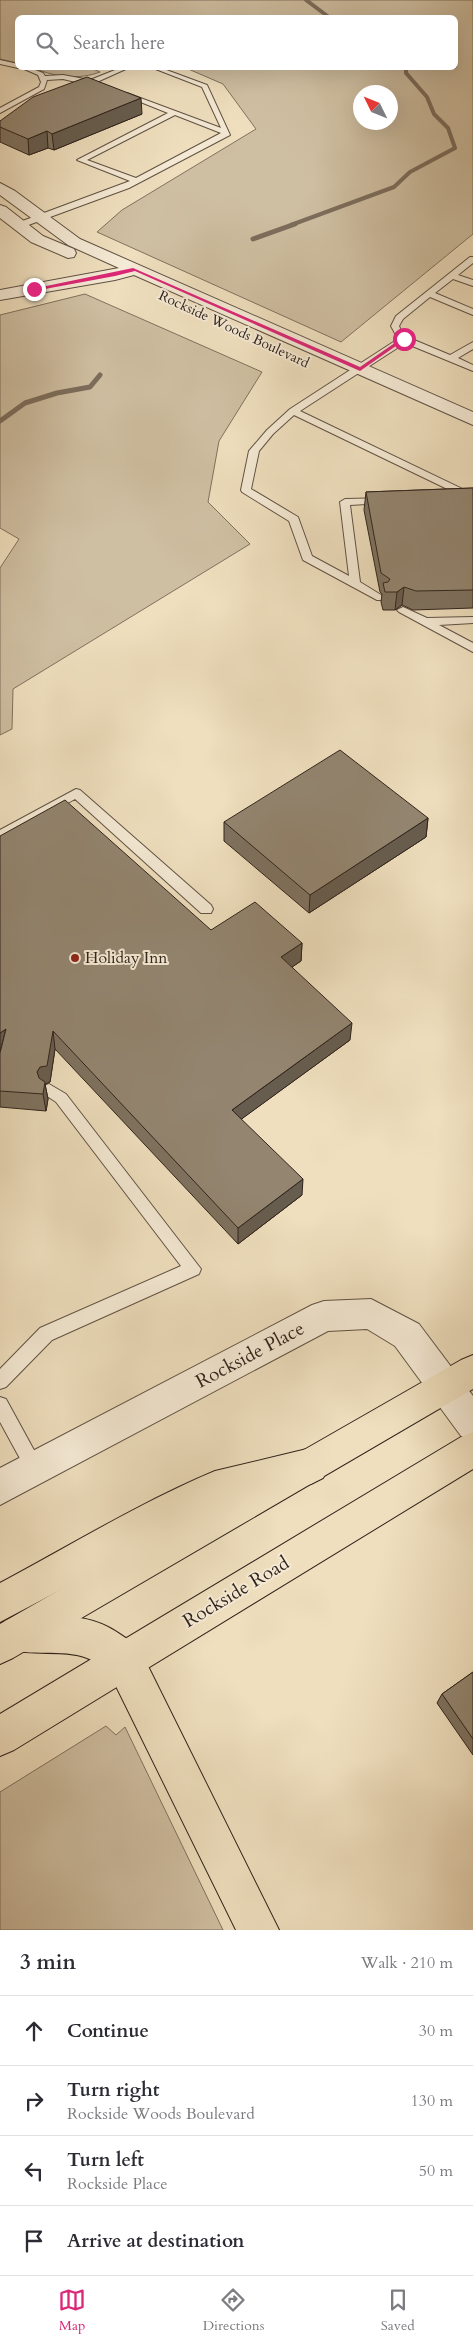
<!DOCTYPE html>
<html lang="en">
<head>
<meta charset="utf-8">
<style>
	body { margin:0; font-family:Cardo,serif; background:#f7f7f7; color:#2b2b33 }
	.compass { position:absolute; left:353px; top:85px; width:45px; height:45px; border-radius:50%; background:#fff; box-shadow:0 5px 20px #0002; rotate:313deg }
	.stop { position:absolute; width:15px; height:15px; margin:-11px; border:4px solid #db2777; border-radius:50%; background:#fff }
	.stop.end { background:#db2777; border-color:#fff; box-shadow:0 1px 5px #0008 }
	.list { margin:0; padding:0; list-style:none }
	h2 { display:flex; justify-content:space-between; align-items:center; height:65px; margin:0; padding:0 20px; font-size:21px }
	h2 small { font-size:16px; font-weight:400; color:#7c7c81 }
	.list li { display:grid; grid-template-columns:32px 1fr auto; gap:15px; align-items:center; box-sizing:border-box; height:70px; padding:0 20px; border-top:1px solid #e1e1e2 }
	.list b { display:block; font-size:19px; white-space:nowrap }
	.list p { margin:0; font-size:16px; white-space:nowrap; color:#7c7c81 }
	.list em { font-size:16px; font-style:normal; color:#7c7c81 }
	.icon { flex:none; width:28px; height:28px; fill:none; stroke:currentColor; stroke-width:2; stroke-linecap:round; stroke-linejoin:round }
	.map { position:relative; flex:none; width:473px; height:1930px; overflow:hidden }
	.search { position:absolute; background:#fff; box-shadow:0 5px 20px #0002; left:15px; right:15px; top:15px; height:55px; display:flex; align-items:center; gap:12px; box-sizing:border-box; padding:0 18px; border-radius:8px; color:#7c7c81; font-size:19px }
	.sheet { height:345px; background:#fff }
	nav { display:flex; justify-content:space-around; align-items:center; box-sizing:border-box; height:70px; border-top:1px solid #e1e1e2; background:#fff; font-size:14px; color:#7c7c81 }
	nav a { display:grid; justify-items:center; gap:2px }
	nav .on { color:#db2777 }
	.map>svg:first-child { display:block }
</style>
</head>
<body>
<div class="map">
<svg width="473" height="1930" viewBox="0 0 473 1930">
	<rect width="100%" height="100%" fill="#efdfbe"/>
	<filter id="stains"><feTurbulence type="fractalNoise" baseFrequency=".004" numOctaves="4"/><feColorMatrix values="0 0 0 0 .2 0 0 0 0 .09 0 0 0 0 .02 0 0 0 .5 -.17"/></filter>
	<radialGradient id="worn" r=".72"><stop offset=".6" stop-color="#630" stop-opacity="0"/><stop offset="1" stop-color="#630" stop-opacity=".3"/></radialGradient>
	<path fill="#cfbfa2" stroke="#80715f" fill-rule="evenodd" d="M 0,0 L 473,0 L 473,234 L 341,342 L 97,232 L 122,210 L 256,129 L 223,84 L 186,68 L 456,68 L 456,18 L 18,18 L 17,63 L 0,59 ZM 360,92 L 390,92 L 390,122 L 360,122 Z
		M 34,68 L 97,68 L 93,69 L 100,72 C 80,80 54,77 34,68 Z
		M 85,294 L 262,372 L 219,441 L 208,502 L 250,544 L 13,689 L 12,729 L 0,735 L 0,568 L 19,539 L 0,528 L 0,315 Z
		M 106,1726 L 116,1735 L 125,1727 L 223,1930 L 0,1930 L 0,1792 Z"/>
	<g fill="none" stroke-linecap="round" stroke-linejoin="round">
		<path stroke="#7c6d5c" stroke-width="4" d="M 306,0 L 330,18
			M 291,225 L 394,187 L 410,172 L 455,148 L 448,128 L 434,114 L 427,97 L 406,73 L 406,68"/>
		<path stroke="#7c6d5c" stroke-width="5" d="M 253,239 L 295,224
			M 0,421 L 25,403 L 57,393 L 90,387 L 100,375"/>
		<defs>
			<path id="lane" d="M 0,60 L 18,64 L 18,68 L 20,68 L 18,68 L 0,64 Z
				M 22,68 L 30,68 L 43,73 L 45,76 L 63,75 L 90,80 L 120,68 L 128,68 L 97,82 L 107,86 L 107,88 L 105,89 L 63,79 L 47,80 L 44,89 L 0,113 L 0,108 L 39,87 L 41,82 L 38,75 Z
				M 153,68 L 161,68 L 207,85 L 230,135 L 129,188 L 23,227 L 17,227 L 17,223 L 130,181 L 77,160 L 168,113 L 123,95 L 123,93 L 127,93 L 221,128 L 202,87 ZM 175,115 L 221,133 L 136,178 L 87,160 Z
				M 470,257 L 473,257 L 473,263 L 458,275 L 473,280 L 473,286 L 453,279 L 435,293 L 473,309 L 473,315 L 430,297 L 403,319 L 399,326 L 402,333 L 407,337 L 450,355 L 473,342 L 473,349 L 458,358 L 473,365 L 473,371 L 405,343 L 300,411 L 473,494 L 473,498 L 466,498 L 294,415 L 273,434 L 259,451 L 251,489 L 298,517 L 312,556 L 349,576 L 340,502 L 345,499 L 388,498 L 388,502 L 384,503 L 350,505 L 360,582 L 386,598 L 385,600 L 377,600 L 303,560 L 289,521 L 242,492 L 241,490 L 249,451 L 267,430 L 290,409 L 398,339 L 391,326 L 396,316 Z
				M 403,607 L 427,618 L 473,617 L 473,623 L 439,625 L 473,643 L 473,652 L 399,612 L 397,610 Z
				M 76,789 L 80,790 L 211,905 L 213,909 L 211,913 L 201,913 L 75,799 L 0,841 L 0,830 Z
				M 49,1084 L 66,1094 L 201,1269 L 199,1274 L 52,1340 L 6,1387 L 0,1389 L 0,1369 L 40,1328 L 181,1266 L 56,1102 L 44,1094 L 42,1090 L 44,1086 Z
				M 0,1397 L 6,1399 L 41,1463 L 44,1469 L 41,1475 L 35,1478 L 29,1475 L 0,1422 Z"/>
			<path id="street" d="M 0,183 L 15,191 L 80,239 L 473,412 L 473,425 L 134,275 L 115,280 L 0,300 L 0,290 L 119,268 L 68,245 L 0,195 Z
				M 0,205 L 6,207 L 43,236 L 74,249 L 76,253 L 74,257 L 68,258 L 31,242 L 0,218 Z
				M 371,1299 L 419,1324 L 473,1396 L 473,1441 L 461,1436 L 395,1346 L 367,1329 L 328,1331 L 0,1505 L 0,1468 L 312,1305 L 324,1301 Z"/>
			<path id="primary" d="M 473,1355 L 473,1389 L 13,1658 L 0,1664 L 0,1624 L 461,1360 Z
				M 473,1432 L 473,1469 L 14,1750 L 0,1756 L 0,1714 L 461,1437 Z"/>
			<path id="highway" d="M 311,1448 L 323,1454 L 329,1466 L 323,1478 L 311,1484 L 219,1506 L 0,1622 L 0,1583 C 71,1545 141,1502 215,1471 Z
				M 18,1615 C 47,1616 82,1613 108,1627 C 118,1632 128,1640 138,1646 L 279,1930 L 236,1930 L 110,1674 C 103,1669 95,1661 87,1658 C 61,1648 31,1658 5,1647 L 0,1632 L 5,1621 Z"/>
		</defs>
		<use href="#lane" stroke="#605244" stroke-width="2"/>
		<use href="#street" stroke="#605244" stroke-width="2"/>
		<use href="#primary" stroke="#30231c" stroke-width="2"/>
		<use href="#highway" stroke="#30231c" stroke-width="2"/>
		<use href="#lane" fill="#f5ead5" fill-rule="evenodd"/>
		<use href="#street" fill="#f5ead5" fill-rule="evenodd"/>
		<use href="#primary" fill="#efdfbe" fill-rule="evenodd"/>
		<use href="#highway" fill="#efdfbe" fill-rule="evenodd"/>
	</g>
	<path fill="#7e7260" stroke="#30231c" d="M 142,114 L 54,150 L 48,148 L 29,155 L 0,142 L 0,121 Z
		M 473,488 L 473,608 L 413,610 L 402,605 L 395,610 L 383,610 L 381,602 L 382,594 L 380,592 L 364,510 L 366,492 Z
		M 428,818 L 426,837 L 309,913 L 224,841 L 224,822 Z
		M 211,930 L 302,943 L 301,961 L 292,967 L 350,1040 L 241,1119 L 302,1195 L 238,1244 L 55,1049 L 50,1082 L 45,1084 L 48,1099 L 46,1111 L 0,1107 L 0,1053 Z
		M 473,1672 L 473,1755 L 437,1703 L 442,1694 Z"/>
	<path fill="#675d4e" stroke="#30231c" d="M 141,98 L 142,114 L 54,150 L 52,134 Z
		M 47,131 L 48,148 L 29,155 L 28,139 Z
		M 404,587 L 402,605 L 395,610 L 397,592 Z
		M 428,818 L 426,837 L 309,913 L 310,895 Z
		M 302,943 L 301,961 L 280,975 L 281,957 Z
		M 352,1023 L 350,1040 L 232,1126 L 232,1110 Z
		M 6,1029 L 0,1052 L 0,1033 Z
		M 53,1031 L 55,1049 L 50,1082 L 45,1084 L 48,1099 L 46,1111 L 43,1094 L 40,1089 L 37,1072 L 40,1067 Z
		M 303,1179 L 302,1195 L 238,1244 L 238,1228 Z"/>
	<path fill="#938570" stroke="#30231c" d="M 87,77 L 141,98 L 52,134 L 47,131 L 28,139 L 0,127 L 0,121 L 33,97 Z
		M 473,488 L 473,590 L 416,591 L 404,587 L 397,592 L 385,592 L 383,583 L 388,582 L 390,579 L 381,573 L 366,492 Z
		M 340,750 L 428,818 L 310,895 L 224,822 Z
		M 65,800 L 211,930 L 255,902 L 302,943 L 281,957 L 352,1023 L 232,1110 L 303,1179 L 238,1228 L 53,1031 L 47,1066 L 40,1067 L 37,1072 L 39,1078 L 45,1082 L 43,1094 L 0,1091 L 0,1053 L 6,1029 L 0,1033 L 0,836 Z
		M 473,1672 L 473,1739 L 442,1694 Z"/>
	<path fill="#db2777" d="M 133,268 L 360,367 L 402,338 L 406,339 L 360,371 L 135,271 L 115,276 L 34,291 L 32,289 Z"/>
	<circle fill="#8f2418" stroke="#f5ead5" stroke-width="2" cx="75" cy="958" r="5"/>
	<g text-anchor="middle" dominant-baseline="central" stroke-width="4" stroke-linejoin="round" paint-order="stroke">
		<g font-size="14" fill="#30231c" stroke="#f5ead5">
			<text transform="translate(234 329) rotate(25)">Rockside Woods Boulevard</text>
		</g>
		<g font-size="16" fill="#30231c" stroke="#f5ead5" text-anchor="start">
			<text x="85" y="958">Holiday Inn</text>
		</g>
		<g font-size="19" fill="#30231c" stroke="#f5ead5">
			<text transform="translate(250 1355) rotate(-28)">Rockside Place</text>
			<text transform="translate(236 1592) rotate(-31)">Rockside Road</text>
		</g>
	</g>
	<rect width="100%" height="100%" filter="url(#stains)"/>
	<rect width="100%" height="100%" fill="url(#worn)"/>
</svg>
<svg class="compass" viewBox="-18 -18 36 36"><path d="M0-13l5 13h-10z" fill="#e53935"/><path d="M0 13l5-13h-10z" fill="#7c7c81"/></svg>
<div class="stop" style="left:404px;top:339px"></div>
<div class="stop end" style="left:34px;top:289px"></div>
<div class="search"><svg class="icon" aria-label="search" viewBox="0 0 24 24"><circle cx="10" cy="10" r="6"/><path d="M15 15l6 6"/></svg>Search here</div>
</div>
<section class="sheet">
<h2>3 min<small>Walk · 210 m</small></h2>
<ul class="list">
<li><svg class="icon" aria-label="ahead" viewBox="0 0 24 24"><path d="M12 20V5M6 11l6-6 6 6"/></svg><div><b>Continue</b></div><em>30 m</em></li>
<li><svg class="icon" aria-label="right" viewBox="0 0 24 24"><path d="M7 20v-9h11M14 6l5 5-5 5"/></svg><div><b>Turn right</b><p>Rockside Woods Boulevard</p></div><em>130 m</em></li>
<li><svg class="icon" aria-label="left" viewBox="0 0 24 24"><path d="M17 20v-9H6M10 6l-5 5 5 5"/></svg><div><b>Turn left</b><p>Rockside Place</p></div><em>50 m</em></li>
<li><svg class="icon" aria-label="arrive" viewBox="0 0 24 24"><path d="M6 21V4h12l-3 4 3 4H6"/></svg><div><b>Arrive at destination</b></div></li>
</ul>
</section>
<nav>
<a class="on"><svg class="icon" aria-label="map" viewBox="0 0 24 24"><path d="M3 6l6-2 6 2 6-2v14l-6 2-6-2-6 2zM9 4v14M15 6v14"/></svg>Map</a>
<a><svg class="icon" aria-label="directions" viewBox="0 0 24 24"><path d="M12 3l9 9-9 9-9-9zM9 14v-3h6M13 9l2 2-2 2"/></svg>Directions</a>
<a><svg class="icon" aria-label="saved" viewBox="0 0 24 24"><path d="M7 4h10v16l-5-4-5 4z"/></svg>Saved</a>
</nav>
</body>
</html>
